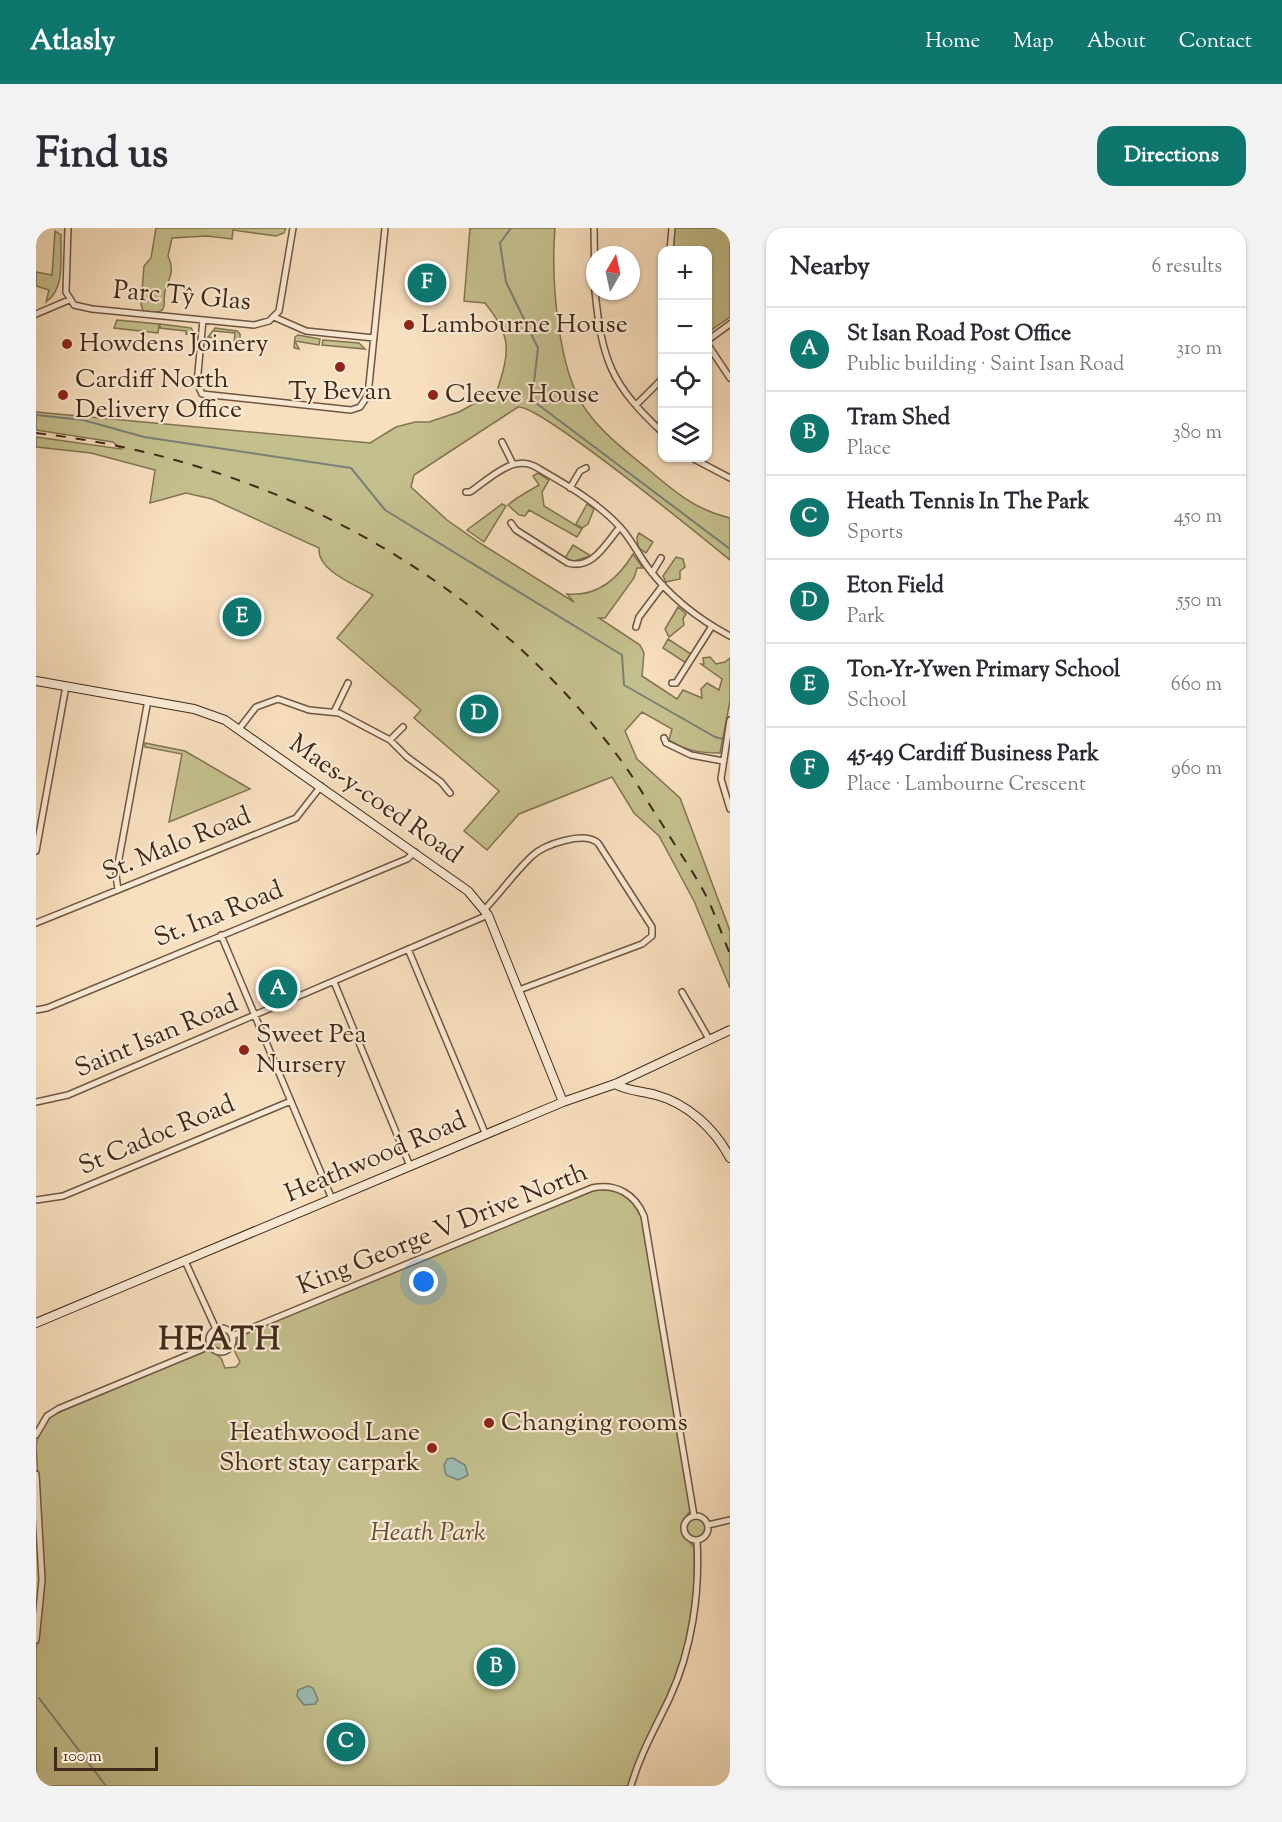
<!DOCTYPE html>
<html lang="en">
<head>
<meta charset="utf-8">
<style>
	body { margin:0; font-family:"Sorts Mill Goudy",serif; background:#f2f2f3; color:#2b2b33 }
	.controls { position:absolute; right:18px; top:18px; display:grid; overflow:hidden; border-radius:12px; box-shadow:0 2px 4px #0004 }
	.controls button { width:54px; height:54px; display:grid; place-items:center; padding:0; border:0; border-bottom:2px solid #e1e1e2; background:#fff; color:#2b2b33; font:30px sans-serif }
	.compass { position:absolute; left:550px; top:18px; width:54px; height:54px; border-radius:50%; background:#fff; box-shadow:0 2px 4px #0004; rotate:9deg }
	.scale { position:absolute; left:18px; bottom:15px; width:104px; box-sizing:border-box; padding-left:6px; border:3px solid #412919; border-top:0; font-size:16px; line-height:21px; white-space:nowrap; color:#412919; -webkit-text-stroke:4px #faead5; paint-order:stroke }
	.you { position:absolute; left:388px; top:1054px; width:21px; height:21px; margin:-15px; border:4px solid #fff; border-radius:50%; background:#1a73e8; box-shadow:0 0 0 9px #1a73e833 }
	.badge { display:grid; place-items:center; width:39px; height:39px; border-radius:50%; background:#0f766e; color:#fff; font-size:20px; font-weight:700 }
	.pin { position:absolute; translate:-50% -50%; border:3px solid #fff; box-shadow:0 2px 6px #0006 }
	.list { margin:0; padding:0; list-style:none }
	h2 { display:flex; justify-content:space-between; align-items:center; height:78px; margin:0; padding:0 24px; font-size:26px }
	h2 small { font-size:20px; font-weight:400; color:#7c7c81 }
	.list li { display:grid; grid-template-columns:39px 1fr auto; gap:18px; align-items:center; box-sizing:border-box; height:84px; padding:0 24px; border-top:2px solid #e1e1e2 }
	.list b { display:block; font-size:22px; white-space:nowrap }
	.list p { margin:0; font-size:20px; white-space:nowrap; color:#7c7c81 }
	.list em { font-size:20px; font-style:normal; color:#7c7c81 }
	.icon { flex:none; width:33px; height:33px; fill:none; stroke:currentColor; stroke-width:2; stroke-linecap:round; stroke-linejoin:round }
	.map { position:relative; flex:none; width:694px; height:1558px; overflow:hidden; border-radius:18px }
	header { display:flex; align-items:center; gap:36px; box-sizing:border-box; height:84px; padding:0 30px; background:#0f766e; color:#fff }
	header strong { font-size:28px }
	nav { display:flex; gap:33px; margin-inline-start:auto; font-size:21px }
	.intro { display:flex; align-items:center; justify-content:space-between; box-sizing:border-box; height:144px; padding:0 36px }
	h1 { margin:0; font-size:42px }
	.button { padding:15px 27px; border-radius:18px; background:#0f766e; color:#fff; font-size:21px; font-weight:700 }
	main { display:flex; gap:36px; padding:0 36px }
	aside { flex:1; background:#fff; border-radius:18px; box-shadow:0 2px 4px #0004 }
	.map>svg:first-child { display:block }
</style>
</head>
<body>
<header>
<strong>Atlasly</strong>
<nav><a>Home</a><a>Map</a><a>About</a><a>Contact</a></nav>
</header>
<div class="intro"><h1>Find us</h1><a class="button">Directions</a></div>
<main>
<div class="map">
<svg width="694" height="1558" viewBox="0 0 694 1558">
	<rect width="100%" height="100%" fill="#f8dfbe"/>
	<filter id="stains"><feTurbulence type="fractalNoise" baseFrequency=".00333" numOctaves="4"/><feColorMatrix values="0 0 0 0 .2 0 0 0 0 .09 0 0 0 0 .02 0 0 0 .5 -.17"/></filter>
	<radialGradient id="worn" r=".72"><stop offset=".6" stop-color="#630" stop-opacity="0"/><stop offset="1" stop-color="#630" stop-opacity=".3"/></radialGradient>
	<path fill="#c4c08d" stroke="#827453" stroke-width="1.5" d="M 120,0 L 250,0 L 248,5 L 240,8 L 197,2 L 196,11 L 171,8 L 136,10 L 132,28 C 138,41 135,47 130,60 C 124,75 138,88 107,83 L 105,76 L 108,38 L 115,30 Z
		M 434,0 L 519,0 C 515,49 521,142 550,182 C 567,206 591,224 613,242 C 639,264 660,282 694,290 L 694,332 C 667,310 503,176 482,179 L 378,247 L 375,259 L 411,292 L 444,315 L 538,374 L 531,366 C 561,369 582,351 597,326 L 607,340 L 601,340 L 598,350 L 569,390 L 563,390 L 604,417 L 608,425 L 606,448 L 641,471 L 647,462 L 666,470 L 665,461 L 671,455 L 683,462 L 686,451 L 665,436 L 668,436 L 667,430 L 674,429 L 680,436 L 689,434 L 694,430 L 694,473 L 684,525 C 664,525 650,523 633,512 L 636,501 L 606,484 L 589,503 L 601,531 L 644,570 L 694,703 L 694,760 L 658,673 L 623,608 L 598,585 L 576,549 L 483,586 L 451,622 L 428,603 L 463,563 L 378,490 L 385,482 L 301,410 L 337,367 C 320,357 281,343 283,320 L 176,271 L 150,265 L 114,275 L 119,242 L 55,225 L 0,219 L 0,209 L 85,221 L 77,214 L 0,202 L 0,184 L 334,215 L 360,199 L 379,194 L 393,194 L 423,184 L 461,163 C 474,123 476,108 449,75 L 428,73 Z
		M 638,0 L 694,0 L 694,89 L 672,104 L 672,22 L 636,22 Z
		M 19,3 L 25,7 C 24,29 30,60 10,74 L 13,62 L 0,58 L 0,44 L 16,47 Z
		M 81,92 L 123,96 L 122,105 L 78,100 Z
		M 124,96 L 155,100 L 159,106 L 150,106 L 150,103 L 124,100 Z
		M 179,100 L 201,103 L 204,106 L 204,117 L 198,116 L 199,105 L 179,103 L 178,110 L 172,109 Z
		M 262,107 L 284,111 L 283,117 L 259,113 L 263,121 L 258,120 L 259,109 Z
		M 287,112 L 323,115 L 329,121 L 286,117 Z
		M 502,245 L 513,252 L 506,264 L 508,278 L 546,301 L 541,309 L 493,282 L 489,288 L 483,287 L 472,277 C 481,269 493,263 503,257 L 497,248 Z
		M 466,276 L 470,278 L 448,314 L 431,302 Z
		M 551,276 L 558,281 L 552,296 L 546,300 L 540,296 Z
		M 603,305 L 617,314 L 610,325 L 602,319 L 601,309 Z
		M 537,317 L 555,328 L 538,333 L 529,330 Z
		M 640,329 L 647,331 L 649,339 L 644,343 L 644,351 L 630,354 L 627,348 Z
		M 642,379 L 650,386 L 647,391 L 648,397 L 633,409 L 629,401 Z
		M 632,411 L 655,426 L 650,435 L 627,420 Z
		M 109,515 L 149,523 L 214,561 L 133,594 L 146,526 L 109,519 Z
		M 570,960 C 589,965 597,972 606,988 L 655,1282 L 648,1291 L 646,1304 L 658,1319 C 659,1350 659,1404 649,1433 C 634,1476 606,1513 593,1558 L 0,1558 L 0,1424 L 7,1328 L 0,1217 L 4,1202 L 14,1188 L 173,1121 L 185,1130 L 189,1140 L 200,1139 L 204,1134 L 199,1124 L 202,1108 L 555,962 Z
		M176 1112a9 9 0 1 1 18 0a9 9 0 1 1-18 0Z
		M651 1300a9 9 0 1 1 18 0a9 9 0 1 1-18 0Z"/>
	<path fill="#9dbcb4" stroke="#788176" stroke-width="1.5" d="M 417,1230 L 429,1237 L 432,1247 L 422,1252 L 410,1247 L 408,1238 L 411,1231 Z
		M 272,1458 L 277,1460 L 282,1472 L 279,1476 L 268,1477 L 261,1468 L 262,1462 Z"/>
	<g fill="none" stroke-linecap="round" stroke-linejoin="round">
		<path stroke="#788176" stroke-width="2" d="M 475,0 L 464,15 L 470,54 L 502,120 L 496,172 L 694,321
			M 0,187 L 47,192 L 108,209 L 315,240 L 349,282 L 586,427 L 588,457 L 679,509 L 694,513
			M 3,1470 L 70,1558"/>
		<defs>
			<path id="street" d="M 32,0 L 30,64 L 38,77 L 56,81 L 218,97 L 233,93 L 243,83 L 257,0
				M 558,0 L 559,62
				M 634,22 L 636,0
				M 559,63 C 566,133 575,156 626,204
				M 0,86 L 33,72
				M 238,89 L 270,103 L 338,110
				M 167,92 L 161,155 L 166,166 L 315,182 L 324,179 L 332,167 L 349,0
				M 672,112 L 694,96
				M 672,117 L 694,150
				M 600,177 L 626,151
				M 466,214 L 477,236
				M 656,230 L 694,250
				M 534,260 L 544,243 L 550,240
				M 430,264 L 434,264 C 452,252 476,227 498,238 C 529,256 560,273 584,299 C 596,312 603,328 613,341 C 635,370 662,391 694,408
				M 475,295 L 480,302 L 532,335 C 557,342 570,315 584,299
				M 616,345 L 625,330
				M 600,399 L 603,389 L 627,357
				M 636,455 L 640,455 L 676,398
				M 298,484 L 312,455
				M 694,492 L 685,551 L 694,581
				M 203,501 L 220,479 L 242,471 L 273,482 L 303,485 L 354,512 L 371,529 L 405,554 L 414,565
				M 628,510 L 630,515 L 655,527 L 687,533
				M 354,512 L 367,499
				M 0,623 L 30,458
				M 82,662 L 80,647 L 112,472
				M 449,681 C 465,664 479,644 496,628 C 509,616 548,603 562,615 L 616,699 L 616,708 L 606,716 L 483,762
				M 0,695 L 260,590 L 285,558
				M 185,707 L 296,971
				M 372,721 L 450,907
				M 298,754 L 374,938
				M 646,764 L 673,811
				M 0,782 L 11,780 L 371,631 L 379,624
				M 0,874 L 32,867 L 452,687
				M 0,972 L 27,968 L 255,873
				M 149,1033 L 180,1101
				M173 1112a12 12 0 1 1 24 0a12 12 0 1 1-24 0Z
				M 196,1108 L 556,960 C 580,955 599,966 608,988 L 658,1288
				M 0,1207 L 11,1188 L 22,1181 L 174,1118
				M 0,1246 L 6,1352 L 0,1412
				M648 1300a12 12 0 1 1 24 0a12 12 0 1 1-24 0Z
				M 672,1297 L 694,1292
				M 595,1558 C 604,1526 620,1499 634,1469 C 656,1421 664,1365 661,1312"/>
			<path id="secondary" d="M 0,453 L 158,481 L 189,492 L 432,663 L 452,687 L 527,874
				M 579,856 C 591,863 606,863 620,867 C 651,875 679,901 694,930
				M 0,1095 L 527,874 L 579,856 L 694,802"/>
		</defs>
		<use href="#street" stroke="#6f5642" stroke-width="8"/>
		<use href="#secondary" stroke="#412919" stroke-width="10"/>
		<use href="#street" stroke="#faead5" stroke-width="5"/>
		<use href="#secondary" stroke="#faead5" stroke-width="8"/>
		<path stroke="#412919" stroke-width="2" stroke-dasharray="10 10" stroke-linecap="butt" d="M 0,205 C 229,231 445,344 584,531 C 599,551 612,575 626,596 C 639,618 655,640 667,662 C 678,682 685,705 694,726"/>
	</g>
	<g fill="#8f2418" stroke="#faead5" stroke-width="2">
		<circle cx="373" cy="97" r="6"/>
		<circle cx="31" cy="116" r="6"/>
		<circle cx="304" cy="139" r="6"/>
		<circle cx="27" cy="167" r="6"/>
		<circle cx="397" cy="167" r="6"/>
		<circle cx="208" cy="822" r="6"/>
		<circle cx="453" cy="1195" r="6"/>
		<circle cx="396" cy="1220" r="6"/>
	</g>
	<g text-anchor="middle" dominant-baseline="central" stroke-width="4.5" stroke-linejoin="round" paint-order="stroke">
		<g font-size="26" fill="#412919" stroke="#faead5">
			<text transform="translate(146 69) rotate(5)">Parc Tŷ Glas</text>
			<text transform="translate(339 572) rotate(35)">Maes-y-coed Road</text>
			<text transform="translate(141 617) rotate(-22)">St. Malo Road</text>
			<text transform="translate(183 687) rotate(-22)">St. Ina Road</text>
			<text transform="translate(121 809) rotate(-23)">Saint Isan Road</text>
			<text transform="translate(121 908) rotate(-23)">St Cadoc Road</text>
			<text transform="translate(340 930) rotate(-23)">Heathwood Road</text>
			<text transform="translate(407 1002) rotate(-22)">King George V Drive North</text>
		</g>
		<g font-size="26" fill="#412919" stroke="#faead5" text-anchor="start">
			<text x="385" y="97">Lambourne House</text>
			<text x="43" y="116">Howdens Joinery</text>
			<text x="39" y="152">Cardiff North<tspan x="39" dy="30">Delivery Office</tspan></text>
			<text x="304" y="164" text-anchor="middle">Ty Bevan</text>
			<text x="409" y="167">Cleeve House</text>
			<text x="220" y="807">Sweet Pea<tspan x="220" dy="30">Nursery</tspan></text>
			<text x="465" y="1195">Changing rooms</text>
			<text x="384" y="1205" text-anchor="end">Heathwood Lane<tspan x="384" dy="30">Short stay carpark</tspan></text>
		</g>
		<g font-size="26" font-style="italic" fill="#624f36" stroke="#faead5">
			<text x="392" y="1305">Heath Park</text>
		</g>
		<g font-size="32" font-weight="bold" letter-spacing="1.5" fill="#412919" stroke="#faead5">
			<text x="184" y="1113">HEATH</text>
		</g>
	</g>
	<rect width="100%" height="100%" filter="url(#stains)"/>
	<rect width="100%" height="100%" fill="url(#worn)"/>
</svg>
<div class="controls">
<button>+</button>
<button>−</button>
<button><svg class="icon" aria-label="locate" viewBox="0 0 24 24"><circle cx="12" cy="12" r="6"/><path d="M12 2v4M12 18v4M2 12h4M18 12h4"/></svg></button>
<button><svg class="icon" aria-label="layers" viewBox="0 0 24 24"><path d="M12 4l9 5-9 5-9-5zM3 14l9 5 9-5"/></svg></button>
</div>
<svg class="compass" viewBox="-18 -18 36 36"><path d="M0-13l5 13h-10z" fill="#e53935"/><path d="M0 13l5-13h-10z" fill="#7c7c81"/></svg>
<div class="scale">100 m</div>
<div class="you"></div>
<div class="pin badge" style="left:242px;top:761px">A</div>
<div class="pin badge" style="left:460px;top:1439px">B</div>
<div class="pin badge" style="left:310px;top:1514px">C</div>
<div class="pin badge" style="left:443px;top:486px">D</div>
<div class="pin badge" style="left:206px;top:389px">E</div>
<div class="pin badge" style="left:391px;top:55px">F</div>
</div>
<aside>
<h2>Nearby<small>6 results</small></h2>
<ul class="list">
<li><span class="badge">A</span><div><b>St Isan Road Post Office</b><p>Public building · Saint Isan Road</p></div><em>310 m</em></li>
<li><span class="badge">B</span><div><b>Tram Shed</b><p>Place</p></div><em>380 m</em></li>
<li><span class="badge">C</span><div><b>Heath Tennis In The Park</b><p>Sports</p></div><em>450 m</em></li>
<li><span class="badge">D</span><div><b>Eton Field</b><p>Park</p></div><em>550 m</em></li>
<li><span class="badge">E</span><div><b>Ton-Yr-Ywen Primary School</b><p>School</p></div><em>660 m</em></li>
<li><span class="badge">F</span><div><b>45-49 Cardiff Business Park</b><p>Place · Lambourne Crescent</p></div><em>960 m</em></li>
</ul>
</aside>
</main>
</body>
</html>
